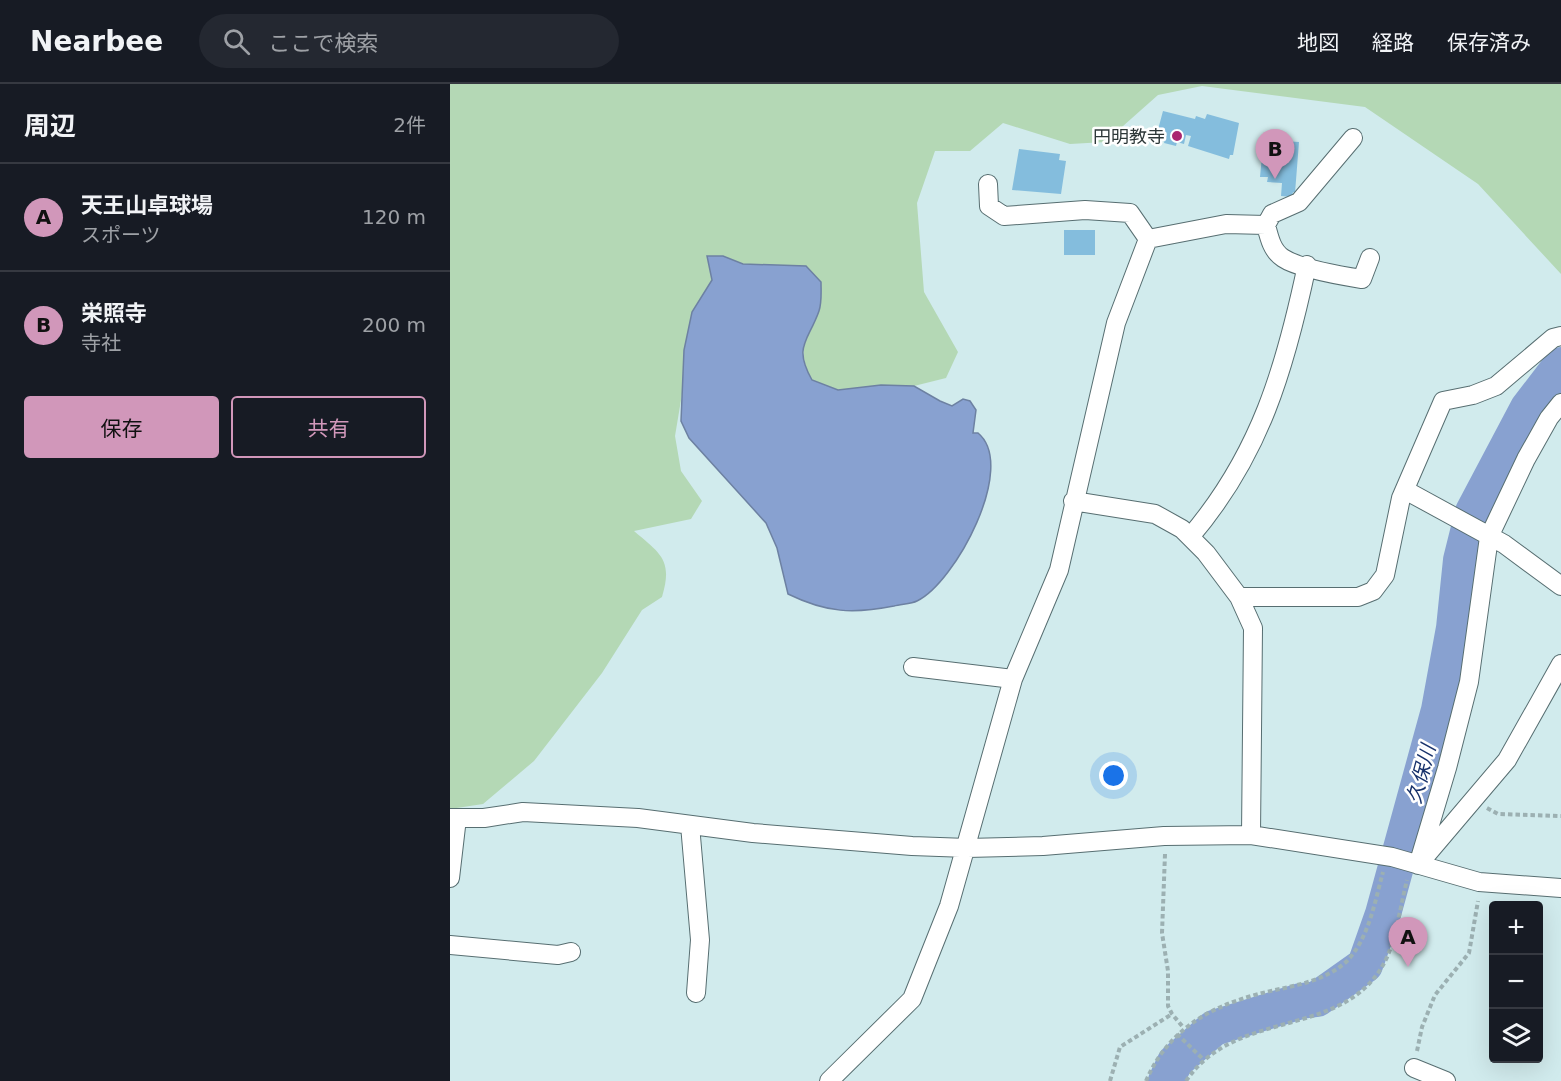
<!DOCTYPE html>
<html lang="ja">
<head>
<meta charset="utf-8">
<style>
	body { margin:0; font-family:"DejaVu Sans","Noto Sans JP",sans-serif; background:#242831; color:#f1f3f6 }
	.controls { position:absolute; right:18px; bottom:18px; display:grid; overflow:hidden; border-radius:6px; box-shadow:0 6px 24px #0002 }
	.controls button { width:54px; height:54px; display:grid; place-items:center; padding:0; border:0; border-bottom:2px solid #363941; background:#171b24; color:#f1f3f6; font:30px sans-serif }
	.you { position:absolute; left:664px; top:692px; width:21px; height:21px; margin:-15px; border:4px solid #fff; border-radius:50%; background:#1a73e8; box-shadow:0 0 0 9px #1a73e833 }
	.badge { display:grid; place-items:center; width:39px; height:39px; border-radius:50%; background:#d197ba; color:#111; font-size:20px; font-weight:700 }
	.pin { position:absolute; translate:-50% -50px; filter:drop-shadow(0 2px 3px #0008) }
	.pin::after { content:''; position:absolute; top:32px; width:21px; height:18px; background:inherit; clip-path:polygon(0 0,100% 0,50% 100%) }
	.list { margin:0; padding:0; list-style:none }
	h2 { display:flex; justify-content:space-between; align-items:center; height:78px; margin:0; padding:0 24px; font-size:26px }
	h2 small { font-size:20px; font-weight:400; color:#9ea1a6 }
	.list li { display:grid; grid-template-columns:39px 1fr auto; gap:18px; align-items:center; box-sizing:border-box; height:108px; padding:0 24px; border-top:2px solid #363941 }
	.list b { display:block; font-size:22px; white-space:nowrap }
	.list p { margin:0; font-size:20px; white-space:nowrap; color:#9ea1a6 }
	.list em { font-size:20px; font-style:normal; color:#9ea1a6 }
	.actions { display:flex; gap:12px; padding:18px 24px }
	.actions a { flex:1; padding:14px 0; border:2px solid #d197ba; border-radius:6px; text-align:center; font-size:21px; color:#d197ba }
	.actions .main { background:#d197ba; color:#111 }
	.icon { flex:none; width:33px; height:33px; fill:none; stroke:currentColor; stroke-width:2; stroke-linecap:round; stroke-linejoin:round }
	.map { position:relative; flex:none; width:1111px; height:997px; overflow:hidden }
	header { display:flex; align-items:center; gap:36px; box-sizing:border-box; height:84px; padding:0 30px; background:#171b24; border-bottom:2px solid #363941 }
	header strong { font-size:28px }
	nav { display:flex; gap:33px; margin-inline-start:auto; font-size:21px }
	.search { width:420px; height:54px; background:#242831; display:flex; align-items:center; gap:15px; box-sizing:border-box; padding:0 21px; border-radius:33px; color:#9ea1a6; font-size:22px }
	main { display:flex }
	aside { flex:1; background:#171b24 }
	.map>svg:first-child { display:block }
</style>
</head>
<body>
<header>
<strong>Nearbee</strong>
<div class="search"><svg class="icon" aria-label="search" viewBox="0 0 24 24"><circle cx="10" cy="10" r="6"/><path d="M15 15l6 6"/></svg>ここで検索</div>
<nav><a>地図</a><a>経路</a><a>保存済み</a></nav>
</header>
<main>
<aside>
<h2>周辺<small>2件</small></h2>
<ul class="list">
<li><span class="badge">A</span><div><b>天王山卓球場</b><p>スポーツ</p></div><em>120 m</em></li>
<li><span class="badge">B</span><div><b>栄照寺</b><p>寺社</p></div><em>200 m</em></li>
</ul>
<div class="actions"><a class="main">保存</a><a>共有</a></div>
</aside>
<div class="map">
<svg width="1111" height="997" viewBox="0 0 1111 997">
	<rect width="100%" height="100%" fill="#d1ebed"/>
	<path fill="#b4d8b5" d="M 0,0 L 1111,0 L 1111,190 L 1028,100 L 915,23 L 752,2 L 708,11 L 655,58 L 620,60 L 553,39 L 520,67 L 485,67 L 467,119 L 474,208 L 508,268 L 496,294 L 464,302 L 431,301 L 388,306 L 362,296 C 346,266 355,254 370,225 L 356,182 L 293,180 L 273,172 L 257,173 L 262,196 L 242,228 L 234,266 L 232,310 L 225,352 L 231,387 L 252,417 L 241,435 L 184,447 C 211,470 223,476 212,513 L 192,526 L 152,589 L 84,677 L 33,720 L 0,725 Z"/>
	<path fill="#88a1d0" stroke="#6d81a2" stroke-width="1.5" d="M 257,172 L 273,172 L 293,180 L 356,182 L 371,198 C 371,207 372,218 369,227 C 358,258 343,262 362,296 L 388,306 L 431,301 L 464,302 L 490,317 L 502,322 L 513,315 L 520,317 L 526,326 L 523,349 L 528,349 C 568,382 505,499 467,517 C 461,520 451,520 444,522 C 403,530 377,529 338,510 L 327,464 L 316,439 L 239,354 L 231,337 L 234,266 L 242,228 L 262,196 Z"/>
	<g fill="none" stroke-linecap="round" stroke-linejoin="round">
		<path stroke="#88a1d0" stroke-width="36" d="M 716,997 L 725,978 L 764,944 L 851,917 L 867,915 L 915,881 L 933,830 L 989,626 L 1004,544 L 1011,476 L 1023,428 L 1078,324 L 1111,281"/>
	</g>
	<path fill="#84bddd" d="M 713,27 L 745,35 L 746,32 L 755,35 L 757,30 L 789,39 L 783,71 L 780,71 L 779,75 L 738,62 L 741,52 L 736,51 L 734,60 L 727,58 L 726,62 L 714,59 L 715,55 L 706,53 Z
		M 833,57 L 849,58 L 845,109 L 843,108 L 842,113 L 831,112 L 832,99 L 817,98 L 818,93 L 810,93 L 813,61 L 832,63 Z
		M 569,65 L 610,70 L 609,76 L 616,77 L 611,110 L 562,106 Z
		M 614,146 L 645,146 L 645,171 L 614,171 Z"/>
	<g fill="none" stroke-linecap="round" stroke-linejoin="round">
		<defs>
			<path id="minor" d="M 903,54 L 849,118 L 822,130 L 816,141 C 819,153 822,167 833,174 C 848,184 893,192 912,195 L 920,174
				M 538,100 L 539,122 L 554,132 L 635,126 L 680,129 L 698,155
				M 955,406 L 1054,460 L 1111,502
				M 623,417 L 705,430 L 732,445 L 756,469 L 789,513 L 803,544 L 801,751
				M 740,453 C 810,371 835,285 857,181
				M 789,513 L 908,513 L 923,507 L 935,491 L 951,414 L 993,317 L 1023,311 L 1046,302 L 1103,254 L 1111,252
				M 463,583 L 563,595
				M 0,734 L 34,734 L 73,728 L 188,734 L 303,749 L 462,762 L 517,764 L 593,762 L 714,752 L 801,751 L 942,773 L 1029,798 L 1111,804
				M 240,741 L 250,856 L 246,909
				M 973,775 L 1057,676 L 1111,580
				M 968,781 L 997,684 L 1019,598 L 1039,453 L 1076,375 L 1099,334 L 1111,319
				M 0,794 L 7,734
				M 0,861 L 108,871 L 121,868
				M 964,984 L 996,997
				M 379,997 L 462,915 L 499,822 L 563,595 L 609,486 L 666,239 L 698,155 L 776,140 L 816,141"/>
		</defs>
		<use href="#minor" stroke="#576e71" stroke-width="20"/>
		<path stroke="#9cb0b2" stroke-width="4" stroke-dasharray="4.5 3" stroke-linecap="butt" d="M 1037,724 L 1048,730 L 1111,732
			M 715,770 L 712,849 L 718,887 L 718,922 L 722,930 L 733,943
			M 727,950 L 754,976
			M 967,967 L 972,943 L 985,911 L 1019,869 L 1028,817
			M 660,997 L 670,963 L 722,930
			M 696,997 C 721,939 771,917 830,905 C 853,900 879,894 897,877 C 919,854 925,817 933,788
			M 736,997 C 787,921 900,958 938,871 C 947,848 951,820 957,796"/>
		<use href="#minor" stroke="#fff" stroke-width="18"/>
	</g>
	<circle fill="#aa2670" stroke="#fff" stroke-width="2" cx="727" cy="52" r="6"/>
	<g text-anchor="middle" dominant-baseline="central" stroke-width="5" stroke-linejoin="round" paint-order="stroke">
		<g font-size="18" fill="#2d3738" stroke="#fff" text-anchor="end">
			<text x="715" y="52">円明教寺</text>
		</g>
		<g font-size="20" font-style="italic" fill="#18326b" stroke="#fff">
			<text transform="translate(971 690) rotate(-75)">久保川</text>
		</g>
	</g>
</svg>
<div class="controls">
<button>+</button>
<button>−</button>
<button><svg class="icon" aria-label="layers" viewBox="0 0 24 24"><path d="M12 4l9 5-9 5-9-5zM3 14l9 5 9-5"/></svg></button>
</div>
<div class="you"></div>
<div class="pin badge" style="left:958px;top:883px">A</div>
<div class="pin badge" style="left:825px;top:95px">B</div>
</div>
</main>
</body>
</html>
